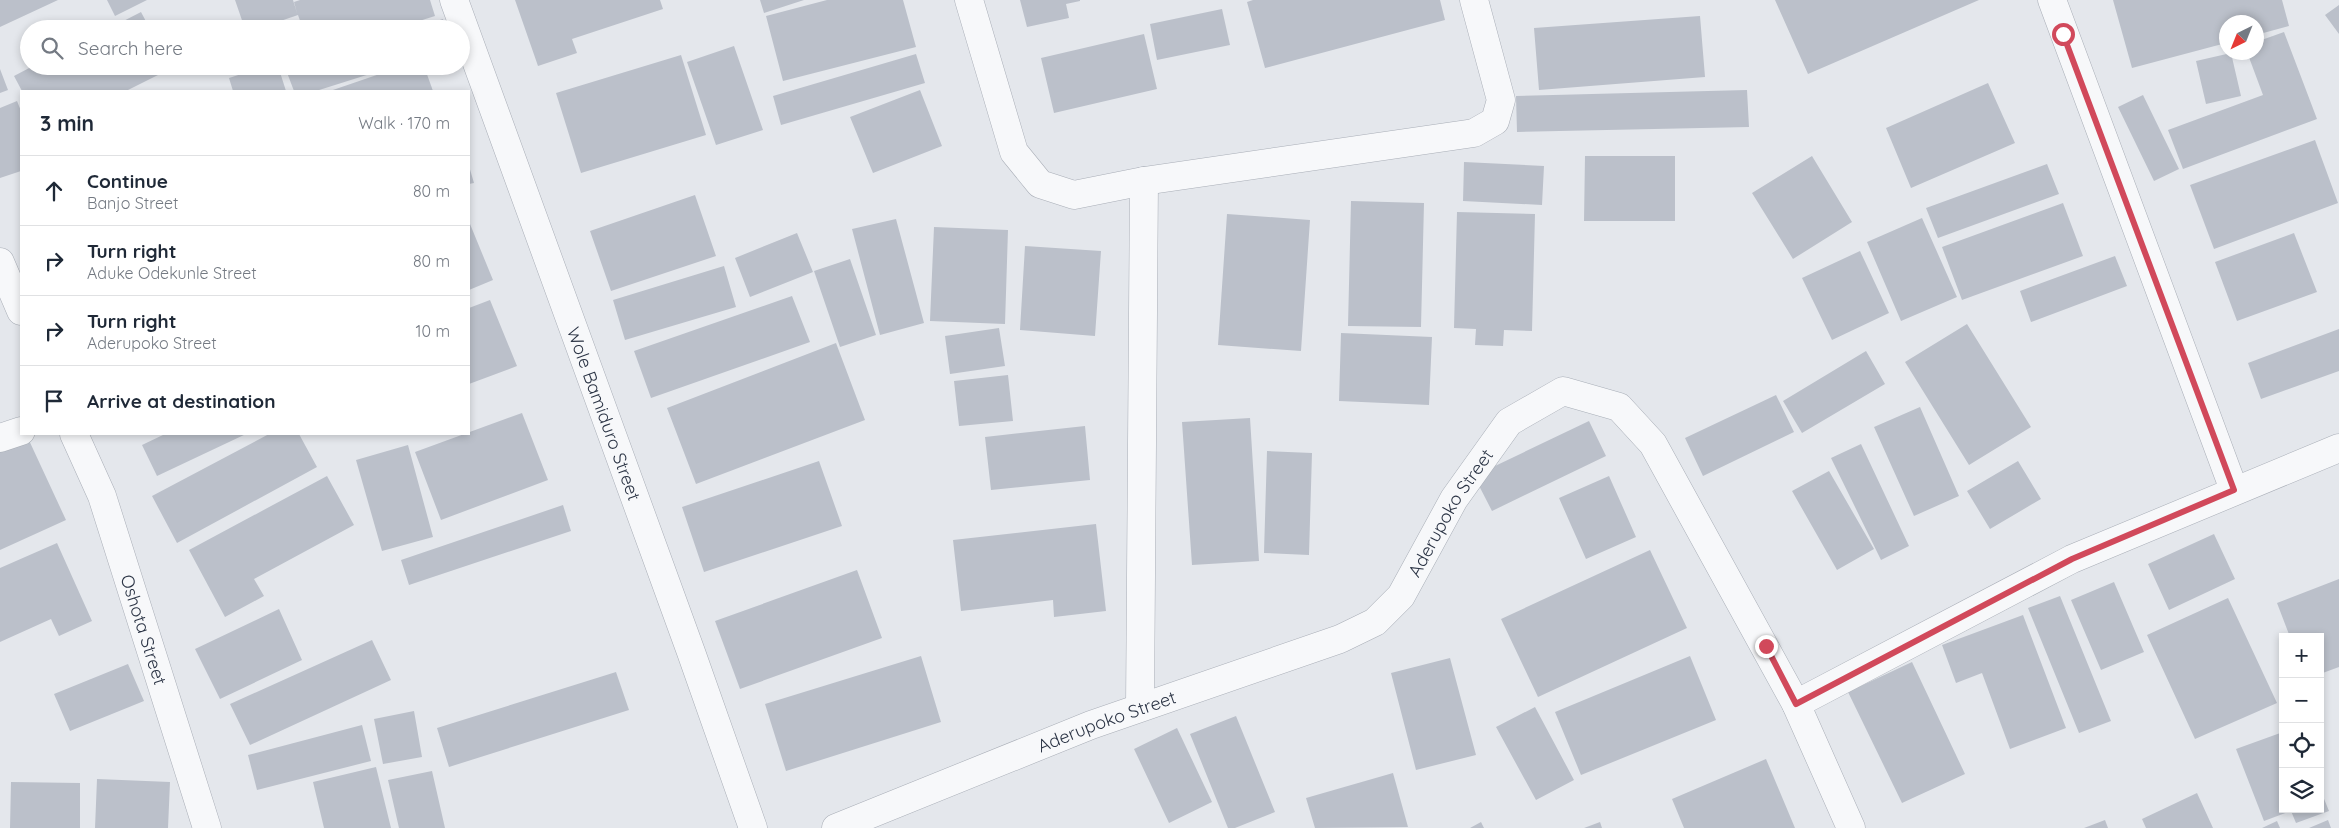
<!DOCTYPE html>
<html lang="en">
<head>
<meta charset="utf-8">
<style>
	body { margin:0; font-family:Quicksand,sans-serif; background:#f6f6f7; color:#1f2937 }
	.controls { position:absolute; right:15px; bottom:15px; display:grid; overflow:hidden; border-radius:0px; box-shadow:0 2px 8px #0003 }
	.controls button { width:45px; height:45px; display:grid; place-items:center; padding:0; border:0; border-bottom:1px solid #e0e1e3; background:#fff; color:#1f2937; font:25px sans-serif }
	.compass { position:absolute; left:2219px; top:15px; width:45px; height:45px; border-radius:50%; background:#fff; box-shadow:0 2px 8px #0003; rotate:223deg }
	.stop { position:absolute; width:15px; height:15px; margin:-11px; border:4px solid #d1495b; border-radius:50%; background:#fff }
	.stop.end { background:#d1495b; border-color:#fff; box-shadow:0 1px 5px #0008 }
	.list { margin:0; padding:0; list-style:none }
	h2 { display:flex; justify-content:space-between; align-items:center; height:65px; margin:0; padding:0 20px; font-size:21px }
	h2 small { font-size:16px; font-weight:400; color:#747a83 }
	.list li { display:grid; grid-template-columns:32px 1fr auto; gap:15px; align-items:center; box-sizing:border-box; height:70px; padding:0 20px; border-top:1px solid #e0e1e3 }
	.list b { display:block; font-size:19px; white-space:nowrap }
	.list p { margin:0; font-size:16px; white-space:nowrap; color:#747a83 }
	.list em { font-size:16px; font-style:normal; color:#747a83 }
	.icon { flex:none; width:28px; height:28px; fill:none; stroke:currentColor; stroke-width:2; stroke-linecap:round; stroke-linejoin:round }
	.map { position:relative; flex:none; width:2339px; height:828px; overflow:hidden }
	.search { position:absolute; background:#fff; box-shadow:0 2px 8px #0003; left:20px; top:20px; width:450px; height:55px; display:flex; align-items:center; gap:12px; box-sizing:border-box; padding:0 18px; border-radius:28px; color:#747a83; font-size:19px }
	.panel { position:absolute; background:#fff; box-shadow:0 2px 8px #0003; left:20px; top:90px; width:450px; height:345px; border-radius:0px }
	.map>svg:first-child { display:block }
</style>
</head>
<body>
<div class="map">
<svg width="2339" height="828" viewBox="0 0 2339 828">
	<rect width="100%" height="100%" fill="#e4e7ec"/>
	<path fill="#bbc0ca" d="M 0,0 L 58,0 L 0,27 Z
		M 107,0 L 147,0 L 115,16 Z
		M 235,0 L 293,0 L 297,13 L 294,2 L 300,0 L 430,0 L 435,16 L 394,29 L 303,29 L 298,15 L 257,29 L 245,29 Z
		M 515,0 L 660,0 L 663,9 L 572,39 L 577,53 L 538,66 Z
		M 760,0 L 804,0 L 764,13 Z
		M 827,0 L 903,0 L 916,47 L 783,81 L 766,16 Z
		M 1020,0 L 1080,0 L 1080,1 L 1066,4 L 1069,18 L 1027,27 Z
		M 1253,0 L 1440,0 L 1445,20 L 1265,68 L 1247,2 Z
		M 1775,0 L 1979,0 L 1808,74 Z
		M 2113,0 L 2282,0 L 2289,26 L 2256,35 L 2256,22 L 2226,22 L 2226,43 L 2132,68 Z
		M 2339,5 L 2339,34 L 2325,15 Z
		M 1222,9 L 1230,45 L 1157,60 L 1150,24 Z
		M 141,12 L 150,29 L 108,29 Z
		M 1700,16 L 1705,77 L 1539,90 L 1534,28 Z
		M 443,19 L 446,29 L 414,29 L 414,28 Z
		M 2284,32 L 2317,119 L 2183,169 L 2168,130 L 2263,95 L 2247,52 L 2256,52 L 2256,42 Z
		M 1144,34 L 1157,89 L 1054,113 L 1041,58 Z
		M 734,46 L 763,130 L 716,145 L 687,62 Z
		M 2231,53 L 2241,96 L 2206,104 L 2196,61 Z
		M 916,54 L 925,83 L 781,125 L 773,96 Z
		M 681,55 L 706,135 L 581,173 L 556,93 Z
		M 33,66 L 169,66 L 170,69 L 126,91 L 22,91 L 14,76 Z
		M 266,66 L 278,66 L 286,91 L 233,91 L 229,78 Z
		M 297,66 L 391,66 L 392,67 L 316,91 L 294,91 L 286,70 Z
		M 403,66 L 424,66 L 433,91 L 330,91 Z
		M 0,69 L 8,90 L 0,93 Z
		M 1988,83 L 2015,143 L 1911,188 L 1886,128 Z
		M 920,90 L 942,146 L 873,173 L 850,117 Z
		M 1747,90 L 1749,127 L 1517,132 L 1516,96 Z
		M 2143,95 L 2179,169 L 2154,181 L 2118,107 Z
		M 17,101 L 21,111 L 21,171 L 0,178 L 0,108 Z
		M 2315,140 L 2338,203 L 2214,249 L 2190,185 Z
		M 1585,156 L 1675,156 L 1675,221 L 1584,221 Z
		M 1812,156 L 1852,222 L 1793,259 L 1752,193 Z
		M 1464,162 L 1544,166 L 1542,205 L 1463,201 Z
		M 2047,164 L 2059,194 L 1938,238 L 1926,208 Z
		M 469,166 L 474,183 L 469,184 Z
		M 695,195 L 716,256 L 611,291 L 590,231 Z
		M 1351,201 L 1424,203 L 1421,327 L 1348,326 Z
		M 2063,203 L 2083,256 L 1962,300 L 1942,247 Z
		M 1457,212 L 1535,214 L 1532,331 L 1504,330 L 1503,346 L 1475,345 L 1476,329 L 1454,328 Z
		M 1227,214 L 1310,220 L 1301,351 L 1218,345 Z
		M 1922,218 L 1957,297 L 1901,321 L 1867,242 Z
		M 896,219 L 924,323 L 880,335 L 852,229 Z
		M 469,224 L 470,224 L 493,280 L 469,290 Z
		M 934,227 L 1008,230 L 1005,324 L 930,321 Z
		M 797,233 L 813,272 L 750,297 L 735,258 Z
		M 2294,233 L 2317,292 L 2237,321 L 2215,262 Z
		M 1025,246 L 1101,251 L 1095,336 L 1020,330 Z
		M 1860,251 L 1889,313 L 1832,340 L 1802,278 Z
		M 2115,256 L 2127,286 L 2031,322 L 2020,291 Z
		M 850,259 L 876,335 L 840,347 L 814,271 Z
		M 724,266 L 736,307 L 625,340 L 613,300 Z
		M 792,296 L 810,342 L 651,398 L 634,351 Z
		M 490,300 L 517,366 L 469,384 L 469,308 Z
		M 1967,324 L 2031,427 L 1969,465 L 1905,362 Z
		M 999,328 L 1005,366 L 950,374 L 945,336 Z
		M 2339,329 L 2339,371 L 2261,399 L 2248,363 Z
		M 1341,333 L 1432,337 L 1429,405 L 1339,401 Z
		M 836,343 L 865,420 L 696,484 L 667,408 Z
		M 1866,351 L 1885,384 L 1802,433 L 1783,401 Z
		M 1008,375 L 1013,421 L 959,426 L 954,381 Z
		M 1776,395 L 1794,432 L 1703,476 L 1685,438 Z
		M 1920,407 L 1959,496 L 1914,516 L 1874,427 Z
		M 522,413 L 548,480 L 441,520 L 415,452 Z
		M 1250,418 L 1259,561 L 1192,565 L 1182,422 Z
		M 1589,421 L 1606,456 L 1492,511 L 1474,476 Z
		M 1085,426 L 1090,480 L 991,490 L 985,437 Z
		M 165,434 L 246,434 L 157,476 L 142,445 Z
		M 269,434 L 299,434 L 317,467 L 177,543 L 152,496 Z
		M 27,436 L 66,520 L 0,550 L 0,448 Z
		M 1861,444 L 1909,546 L 1881,560 L 1831,458 Z
		M 408,445 L 433,537 L 382,551 L 356,460 Z
		M 1267,451 L 1312,453 L 1309,555 L 1264,553 Z
		M 819,461 L 842,526 L 704,572 L 682,507 Z
		M 2018,461 L 2041,499 L 1990,529 L 1967,491 Z
		M 1829,471 L 1874,549 L 1837,570 L 1792,491 Z
		M 327,476 L 354,525 L 254,579 L 264,596 L 225,617 L 189,550 Z
		M 1609,476 L 1636,537 L 1586,559 L 1559,498 Z
		M 563,505 L 571,531 L 409,585 L 401,560 Z
		M 1096,524 L 1106,611 L 1054,617 L 1053,600 L 961,611 L 953,540 Z
		M 2214,534 L 2235,579 L 2169,610 L 2148,564 Z
		M 57,543 L 92,621 L 59,636 L 51,619 L 0,642 L 0,568 Z
		M 1650,550 L 1687,628 L 1538,697 L 1501,619 Z
		M 857,570 L 882,638 L 740,689 L 715,621 Z
		M 2339,579 L 2339,667 L 2320,674 L 2320,637 L 2290,637 L 2277,603 Z
		M 2114,582 L 2144,652 L 2101,670 L 2071,600 Z
		M 2060,596 L 2111,721 L 2079,733 L 2028,608 Z
		M 2228,598 L 2277,703 L 2195,739 L 2147,635 Z
		M 279,609 L 302,660 L 220,699 L 195,649 Z
		M 2023,615 L 2066,728 L 2010,749 L 1982,673 L 1956,683 L 1942,645 Z
		M 372,640 L 391,680 L 250,745 L 230,704 Z
		M 921,656 L 941,722 L 786,771 L 765,704 Z
		M 1690,656 L 1716,720 L 1581,775 L 1555,712 Z
		M 1450,658 L 1476,755 L 1416,770 L 1391,673 Z
		M 1912,662 L 1965,774 L 1902,803 L 1848,692 Z
		M 128,664 L 144,701 L 70,731 L 54,694 Z
		M 616,672 L 629,710 L 449,767 L 437,728 Z
		M 1535,707 L 1574,780 L 1536,800 L 1496,727 Z
		M 414,711 L 422,757 L 383,764 L 374,719 Z
		M 1236,716 L 1275,812 L 1235,828 L 1228,828 L 1190,734 Z
		M 362,725 L 371,761 L 257,790 L 248,755 Z
		M 1177,728 L 1212,802 L 1169,823 L 1134,749 Z
		M 2283,732 L 2283,809 L 2320,809 L 2320,789 L 2329,811 L 2296,823 L 2291,811 L 2264,821 L 2236,749 Z
		M 1766,759 L 1795,828 L 1684,828 L 1672,799 Z
		M 376,767 L 391,828 L 324,828 L 313,782 Z
		M 432,771 L 445,828 L 399,828 L 388,780 Z
		M 1393,773 L 1408,827 L 1315,828 L 1306,798 Z
		M 97,779 L 170,782 L 168,828 L 95,828 Z
		M 11,782 L 80,783 L 80,828 L 10,828 Z
		M 2197,793 L 2213,828 L 2146,828 L 2142,819 Z
		M 2105,820 L 2108,828 L 2084,828 Z
		M 2328,820 L 2331,828 L 2309,828 Z
		M 2277,821 L 2280,828 L 2262,828 Z
		M 1481,822 L 1484,828 L 1470,828 Z
		M 1600,822 L 1602,828 L 1584,828 Z"/>
	<g fill="none" stroke-linecap="round" stroke-linejoin="round">
		<defs>
			<g id="minor">
				<path id="s1" d="M 454,0 L 691,652 L 753,828"/>
				<path d="M 969,0 L 1014,152 L 1040,184 L 1074,195 L 1144,181 L 1474,133 L 1495,121 L 1501,100 L 1474,0"/>
				<path d="M 2052,0 L 2234,490"/>
				<path d="M 0,262 L 21,311"/>
				<path id="s2" d="M 74,434 L 102,496 L 207,828"/>
				<path d="M 0,438 L 21,431"/>
				<path d="M 1796,704 L 2072,559 L 2339,448"/>
				<path d="M 1140,707 L 1144,181"/>
				<path id="s3" d="M 836,828 L 1091,725 L 1340,639 L 1375,622 L 1401,596 L 1454,499 L 1509,422 L 1563,391 L 1619,407 L 1653,444 L 1796,704 L 1851,828"/>
			</g>
		</defs>
		<use href="#minor" stroke="#a9aeb7" stroke-width="29"/>
		<use href="#minor" stroke="#f7f8fa" stroke-width="28"/>
	</g>
	<g fill="none" stroke-linecap="round" stroke-linejoin="round">
		<path stroke="#d1495b" stroke-width="6" d="M 1766,646 L 1796,704 L 2072,559 L 2234,490 L 2063,34"/>
	</g>
	<g text-anchor="middle" dominant-baseline="central" stroke-width="4" stroke-linejoin="round" paint-order="stroke">
		<g font-size="18" fill="#2b3445" stroke="#f4f6f9">
			<text stroke="none"><textPath href="#s1" startOffset="440">Wole Bamiduro Street</textPath></text>
			<text stroke="none"><textPath href="#s3" startOffset="711">Aderupoko Street</textPath></text>
			<text stroke="none"><textPath href="#s2" startOffset="208">Oshota Street</textPath></text>
			<text stroke="none"><textPath href="#s3" startOffset="291">Aderupoko Street</textPath></text>
		</g>
	</g>
</svg>
<div class="controls">
<button>+</button>
<button>−</button>
<button><svg class="icon" aria-label="locate" viewBox="0 0 24 24"><circle cx="12" cy="12" r="6"/><path d="M12 2v4M12 18v4M2 12h4M18 12h4"/></svg></button>
<button><svg class="icon" aria-label="layers" viewBox="0 0 24 24"><path d="M12 4l9 5-9 5-9-5zM3 14l9 5 9-5"/></svg></button>
</div>
<svg class="compass" viewBox="-18 -18 36 36"><path d="M0-13l5 13h-10z" fill="#e53935"/><path d="M0 13l5-13h-10z" fill="#747a83"/></svg>
<div class="stop" style="left:2063px;top:34px"></div>
<div class="stop end" style="left:1766px;top:646px"></div>
<div class="search"><svg class="icon" aria-label="search" viewBox="0 0 24 24"><circle cx="10" cy="10" r="6"/><path d="M15 15l6 6"/></svg>Search here</div>
<section class="panel">
<h2>3 min<small>Walk · 170 m</small></h2>
<ul class="list">
<li><svg class="icon" aria-label="ahead" viewBox="0 0 24 24"><path d="M12 20V5M6 11l6-6 6 6"/></svg><div><b>Continue</b><p>Banjo Street</p></div><em>80 m</em></li>
<li><svg class="icon" aria-label="right" viewBox="0 0 24 24"><path d="M7 20v-9h11M14 6l5 5-5 5"/></svg><div><b>Turn right</b><p>Aduke Odekunle Street</p></div><em>80 m</em></li>
<li><svg class="icon" aria-label="right" viewBox="0 0 24 24"><path d="M7 20v-9h11M14 6l5 5-5 5"/></svg><div><b>Turn right</b><p>Aderupoko Street</p></div><em>10 m</em></li>
<li><svg class="icon" aria-label="arrive" viewBox="0 0 24 24"><path d="M6 21V4h12l-3 4 3 4H6"/></svg><div><b>Arrive at destination</b></div></li>
</ul>
</section>
</div>
</body>
</html>
